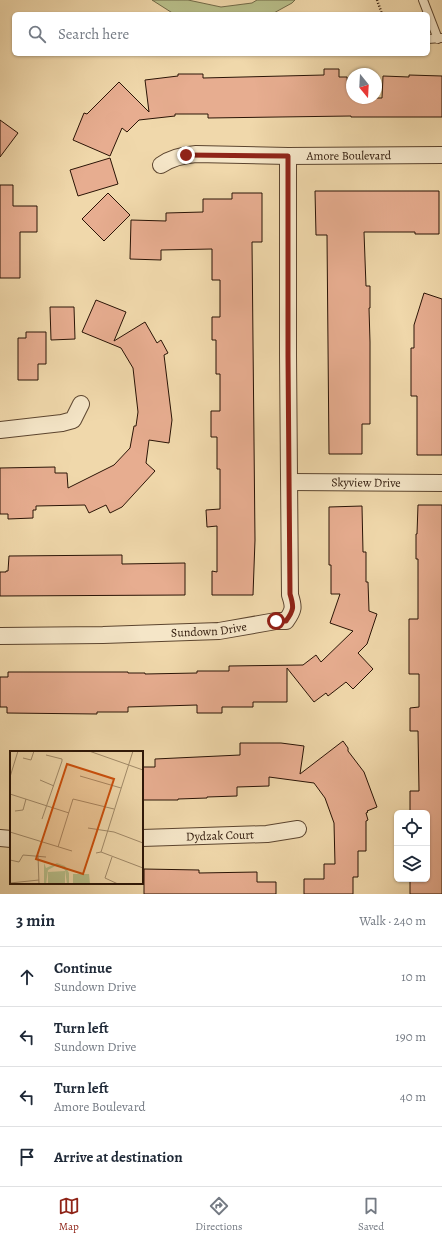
<!DOCTYPE html>
<html lang="en">
<head>
<meta charset="utf-8">
<style>
	body { margin:0; font-family:Alegreya,serif; background:#f6f6f7; color:#1f2937 }
	.controls { position:absolute; right:12px; bottom:12px; display:grid; overflow:hidden; border-radius:6px; box-shadow:0 1px 3px #0004 }
	.controls button { width:36px; height:36px; display:grid; place-items:center; padding:0; border:0; border-bottom:1px solid #e0e1e3; background:#fff; color:#1f2937; font:20px sans-serif }
	.compass { position:absolute; left:346px; top:68px; width:36px; height:36px; border-radius:50%; background:#fff; box-shadow:0 1px 3px #0004; rotate:162deg }
	.stop { position:absolute; width:12px; height:12px; margin:-9px; border:3px solid #8f2418; border-radius:50%; background:#fff }
	.stop.end { background:#8f2418; border-color:#fff; box-shadow:0 1px 4px #0008 }
	.list { margin:0; padding:0; list-style:none }
	h2 { display:flex; justify-content:space-between; align-items:center; height:52px; margin:0; padding:0 16px; font-size:17px }
	h2 small { font-size:13px; font-weight:400; color:#747a83 }
	.list li { display:grid; grid-template-columns:26px 1fr auto; gap:12px; align-items:center; box-sizing:border-box; height:60px; padding:0 16px; border-top:1px solid #e0e1e3 }
	.list b { display:block; font-size:15px; white-space:nowrap }
	.list p { margin:0; font-size:13px; white-space:nowrap; color:#747a83 }
	.list em { font-size:13px; font-style:normal; color:#747a83 }
	.icon { flex:none; width:22px; height:22px; fill:none; stroke:currentColor; stroke-width:2; stroke-linecap:round; stroke-linejoin:round }
	.map { position:relative; flex:none; width:442px; height:894px; overflow:hidden }
	.search { position:absolute; background:#fff; box-shadow:0 1px 3px #0004; left:12px; right:12px; top:12px; height:44px; display:flex; align-items:center; gap:10px; box-sizing:border-box; padding:0 14px; border-radius:6px; color:#747a83; font-size:15px }
	.sheet { height:292px; background:#fff }
	nav { display:flex; justify-content:space-around; align-items:center; box-sizing:border-box; height:56px; border-top:1px solid #e0e1e3; background:#fff; font-size:11px; color:#747a83 }
	nav a { display:grid; justify-items:center; gap:2px }
	nav .on { color:#8f2418 }
	.map>svg:first-child { display:block }
</style>
</head>
<body>
<div class="map">
<svg width="442" height="894" viewBox="0 0 442 894">
	<rect width="100%" height="100%" fill="#f0d8ab"/>
	<filter id="stains"><feTurbulence type="fractalNoise" baseFrequency=".005" numOctaves="4"/><feColorMatrix values="0 0 0 0 .2 0 0 0 0 .09 0 0 0 0 .02 0 0 0 .5 -.17"/></filter>
	<radialGradient id="worn" r=".72"><stop offset=".6" stop-color="#630" stop-opacity="0"/><stop offset="1" stop-color="#630" stop-opacity=".3"/></radialGradient>
	<path fill="#b8bf8a" stroke="#716a48" d="M 152,0 L 188,0 L 221,7 L 252,3 L 257,0 L 295,0 L 292,3 L 272,14 L 174,14 Z"/>
	<path fill="#e7ad90" stroke="#2a1406" d="M 324,69 L 339,69 L 339,77 L 347,77 L 348,88 L 352,88 L 352,98 L 382,98 L 383,76 L 409,77 L 409,75 L 442,76 L 442,117 L 351,117 L 351,116 L 208,118 L 208,114 L 175,114 L 175,116 L 139,120 L 127,132 L 122,128 L 110,156 L 73,140 L 84,113 L 87,114 L 119,82 L 149,112 L 145,80 L 178,76 L 178,74 L 203,74 L 203,78 L 324,75 Z
		M 0,120 L 18,133 L 0,157 Z
		M 110,158 L 118,184 L 78,196 L 70,170 Z
		M 0,185 L 13,185 L 13,206 L 37,206 L 37,232 L 20,232 L 20,278 L 0,278 Z
		M 315,191 L 439,191 L 439,234 L 415,234 L 415,232 L 364,232 L 366,286 L 370,286 L 370,308 L 369,308 L 370,342 L 370,424 L 362,424 L 362,454 L 329,454 L 327,235 L 316,235 Z
		M 108,193 L 130,215 L 104,241 L 82,219 Z
		M 232,193 L 262,193 L 262,242 L 252,242 L 255,540 L 253,595 L 212,595 L 212,571 L 217,572 L 217,526 L 207,527 L 206,510 L 220,509 L 220,469 L 217,469 L 217,437 L 211,437 L 211,411 L 220,411 L 220,374 L 216,374 L 216,340 L 212,340 L 212,317 L 220,317 L 220,280 L 212,280 L 212,249 L 161,250 L 161,260 L 130,259 L 131,220 L 166,221 L 166,213 L 203,212 L 203,199 L 232,199 Z
		M 424,293 L 442,299 L 442,455 L 417,455 L 417,396 L 411,396 L 411,348 L 414,348 L 414,325 Z
		M 96,300 L 126,312 L 114,341 L 145,322 L 157,343 L 161,340 L 168,353 L 164,355 L 172,420 L 169,443 L 149,440 L 146,463 L 155,471 L 122,507 L 110,513 L 106,505 L 89,513 L 85,505 L 36,506 L 36,510 L 33,510 L 33,518 L 8,519 L 8,514 L 0,514 L 0,468 L 55,467 L 55,473 L 67,473 L 68,488 L 114,465 L 130,448 L 134,426 L 136,426 L 138,412 L 133,368 L 121,348 L 82,332 Z
		M 50,307 L 74,307 L 75,339 L 51,340 Z
		M 26,332 L 46,332 L 46,364 L 38,364 L 38,380 L 18,380 L 18,338 L 26,338 Z
		M 418,505 L 442,505 L 442,894 L 410,894 L 410,880 L 427,879 L 427,813 L 410,813 L 410,791 L 419,791 L 418,731 L 410,731 L 410,708 L 419,707 L 419,674 L 409,674 L 409,619 L 418,619 L 418,559 L 416,559 L 416,534 L 417,534 Z
		M 362,506 L 363,552 L 366,552 L 366,582 L 368,582 L 369,611 L 377,614 L 367,644 L 358,653 L 373,669 L 353,689 L 346,682 L 328,696 L 326,693 L 314,702 L 287,668 L 287,702 L 253,702 L 253,707 L 222,707 L 222,713 L 197,713 L 197,705 L 128,707 L 128,712 L 97,712 L 97,714 L 7,713 L 7,707 L 0,707 L 0,677 L 8,677 L 8,672 L 128,672 L 128,673 L 145,673 L 145,674 L 197,673 L 197,671 L 229,671 L 229,666 L 303,665 L 316,655 L 321,662 L 353,631 L 330,623 L 340,594 L 331,594 L 331,565 L 329,565 L 329,507 Z
		M 122,555 L 122,564 L 185,563 L 185,595 L 0,596 L 0,572 L 6,572 L 6,571 L 8,571 L 9,556 Z
		M 343,741 L 348,748 L 348,751 L 364,772 L 377,807 L 367,811 L 368,812 L 366,813 L 368,820 L 366,821 L 366,851 L 358,851 L 358,877 L 353,877 L 353,894 L 304,894 L 304,879 L 324,879 L 324,864 L 335,864 L 334,823 L 325,798 L 314,783 L 269,777 L 269,786 L 237,787 L 237,796 L 207,797 L 207,798 L 178,799 L 178,800 L 142,800 L 142,767 L 155,767 L 155,759 L 240,755 L 240,743 L 281,743 L 304,746 L 300,774 Z
		M 144,869 L 199,870 L 199,873 L 257,872 L 257,882 L 276,882 L 276,894 L 144,894 Z"/>
	<g fill="none" stroke-linecap="round" stroke-linejoin="round">
		<defs>
			<path id="service" d="M 423,0 L 438,39
				M 428,39 L 441,38"/>
			<g id="minor">
				<path id="s1" d="M 161,165 C 171,158 183,155 196,154 L 288,156 L 442,155"/>
				<path d="M 0,430 L 62,423 L 73,420 L 81,404"/>
				<path id="s2" d="M 290,482 L 442,483"/>
				<path id="s3" d="M 0,636 L 103,635 L 219,631 L 276,621 L 286,621 C 294,610 294,607 290,595 L 288,355 L 288,156"/>
				<path d="M 0,838 L 11,839"/>
				<path id="s4" d="M 142,838 L 267,834 L 298,829"/>
			</g>
		</defs>
		<use href="#service" stroke="#5c452f" stroke-width="10"/>
		<use href="#minor" stroke="#5c452f" stroke-width="18"/>
		<path stroke="#2a1406" stroke-width="2.5" stroke-dasharray="1 2" stroke-linecap="butt" d="M 377,0 L 382,14"/>
		<use href="#service" stroke="#f5e6c8" stroke-width="8"/>
		<use href="#minor" stroke="#f5e6c8" stroke-width="16"/>
	</g>
	<g fill="none" stroke-linecap="round" stroke-linejoin="round">
		<path stroke="#8f2418" stroke-width="5" d="M 186,155 L 288,156 L 288,356 L 290,594 C 294,607 294,610 286,621 L 276,621"/>
	</g>
	<g text-anchor="middle" dominant-baseline="central" stroke-width="3" stroke-linejoin="round" paint-order="stroke">
		<g font-size="12" fill="#2a1406" stroke="#f5e6c8">
			<text stroke="none"><textPath href="#s1" startOffset="190">Amore Boulevard</textPath></text>
			<text stroke="none"><textPath href="#s2" startOffset="76">Skyview Drive</textPath></text>
			<text stroke="none"><textPath href="#s3" startOffset="209">Sundown Drive</textPath></text>
			<text stroke="none"><textPath href="#s4" startOffset="78">Dydzak Court</textPath></text>
		</g>
	</g>
	<g transform="translate(10 751)">
		<rect width="133" height="133" fill="#f0d8ab"/>
		<path d="M 34,112 L 36,117 L 47,112 L 55,115 L 59,122 L 59,133 L 57,133 L 55,119 L 47,114 L 38,119 L 36,133 L 34,133 ZM 55,120 L 55,133 L 38,133 L 38,121 ZM 63,123 L 79,123 L 80,133 L 63,133 Z" fill="#b8bf8a"/>
		<path fill="none" stroke="#a18a69" stroke-width="1" d="M 79,0 L 133,19M 13,7 L 21,9 L 24,0M 70,25 L 111,37M 0,26 L 8,0M 30,29 L 44,35M 0,43 L 59,62M 5,60 L 13,59 L 16,48M 32,68 L 52,10 L 52,8 L 36,4M 78,77 L 104,81 L 133,92M 0,81 L 62,100M 48,96 L 63,48 L 104,58M 91,101 L 123,0M 86,102 L 91,101 L 133,117M 28,104 L 29,133M 102,106 L 95,127 L 108,133M 0,109 L 9,111 L 13,104 L 36,106M 0,132 L 29,129"/>
		<path fill="#cc4f0b" fill-opacity="0.15" stroke="#cc4f0b" stroke-width="2" d="M 57,13 L 104,28 L 73,123 L 26,108 Z"/>
		<rect width="133" height="133" fill="none" stroke="#2a1406" stroke-width="2"/>
	</g>
	<rect width="100%" height="100%" filter="url(#stains)"/>
	<rect width="100%" height="100%" fill="url(#worn)"/>
</svg>
<div class="controls">
<button><svg class="icon" aria-label="locate" viewBox="0 0 24 24"><circle cx="12" cy="12" r="6"/><path d="M12 2v4M12 18v4M2 12h4M18 12h4"/></svg></button>
<button><svg class="icon" aria-label="layers" viewBox="0 0 24 24"><path d="M12 4l9 5-9 5-9-5zM3 14l9 5 9-5"/></svg></button>
</div>
<svg class="compass" viewBox="-18 -18 36 36"><path d="M0-13l5 13h-10z" fill="#e53935"/><path d="M0 13l5-13h-10z" fill="#747a83"/></svg>
<div class="stop" style="left:276px;top:621px"></div>
<div class="stop end" style="left:186px;top:155px"></div>
<div class="search"><svg class="icon" aria-label="search" viewBox="0 0 24 24"><circle cx="10" cy="10" r="6"/><path d="M15 15l6 6"/></svg>Search here</div>
</div>
<section class="sheet">
<h2>3 min<small>Walk · 240 m</small></h2>
<ul class="list">
<li><svg class="icon" aria-label="ahead" viewBox="0 0 24 24"><path d="M12 20V5M6 11l6-6 6 6"/></svg><div><b>Continue</b><p>Sundown Drive</p></div><em>10 m</em></li>
<li><svg class="icon" aria-label="left" viewBox="0 0 24 24"><path d="M17 20v-9H6M10 6l-5 5 5 5"/></svg><div><b>Turn left</b><p>Sundown Drive</p></div><em>190 m</em></li>
<li><svg class="icon" aria-label="left" viewBox="0 0 24 24"><path d="M17 20v-9H6M10 6l-5 5 5 5"/></svg><div><b>Turn left</b><p>Amore Boulevard</p></div><em>40 m</em></li>
<li><svg class="icon" aria-label="arrive" viewBox="0 0 24 24"><path d="M6 21V4h12l-3 4 3 4H6"/></svg><div><b>Arrive at destination</b></div></li>
</ul>
</section>
<nav>
<a class="on"><svg class="icon" aria-label="map" viewBox="0 0 24 24"><path d="M3 6l6-2 6 2 6-2v14l-6 2-6-2-6 2zM9 4v14M15 6v14"/></svg>Map</a>
<a><svg class="icon" aria-label="directions" viewBox="0 0 24 24"><path d="M12 3l9 9-9 9-9-9zM9 14v-3h6M13 9l2 2-2 2"/></svg>Directions</a>
<a><svg class="icon" aria-label="saved" viewBox="0 0 24 24"><path d="M7 4h10v16l-5-4-5 4z"/></svg>Saved</a>
</nav>
</body>
</html>
